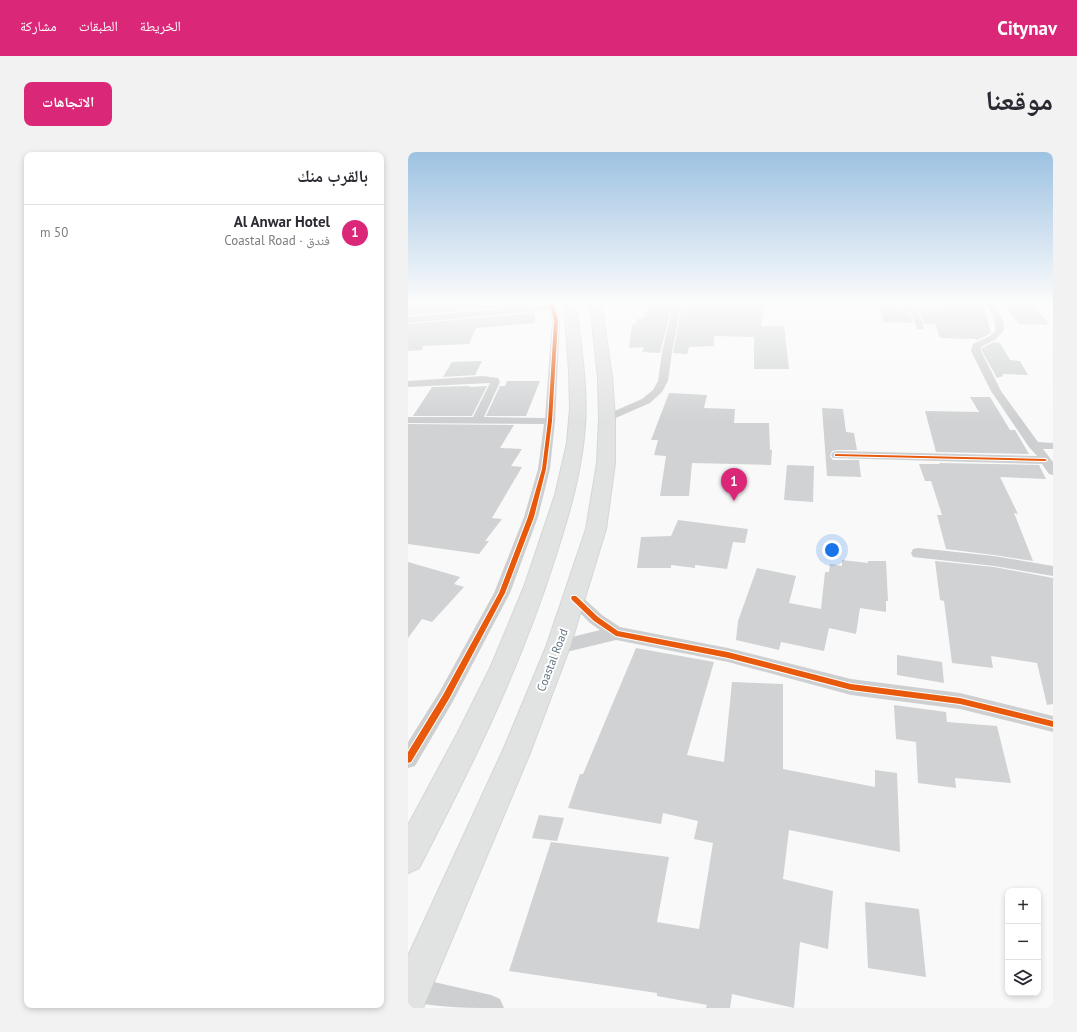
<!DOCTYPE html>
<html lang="ar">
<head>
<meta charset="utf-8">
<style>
	body { margin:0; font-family:"PT Sans","Noto Naskh Arabic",sans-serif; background:#f2f2f3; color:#2b2b33; direction:rtl }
	.controls { position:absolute; right:12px; bottom:12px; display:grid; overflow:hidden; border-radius:8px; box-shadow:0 2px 6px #0003 }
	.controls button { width:36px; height:36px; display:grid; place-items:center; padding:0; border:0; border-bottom:1px solid #e1e1e2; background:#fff; color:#2b2b33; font:20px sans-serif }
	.you { position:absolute; left:424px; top:398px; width:14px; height:14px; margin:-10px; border:3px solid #fff; border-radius:50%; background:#1a73e8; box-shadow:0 0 0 6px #1a73e833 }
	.badge { display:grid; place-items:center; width:26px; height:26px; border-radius:50%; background:#db2777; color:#fff; font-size:13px; font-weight:700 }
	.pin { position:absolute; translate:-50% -33px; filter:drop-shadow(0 1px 2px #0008) }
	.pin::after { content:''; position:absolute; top:21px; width:14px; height:12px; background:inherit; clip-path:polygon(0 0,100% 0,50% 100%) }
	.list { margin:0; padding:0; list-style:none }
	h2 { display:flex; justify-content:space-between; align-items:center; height:52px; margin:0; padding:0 16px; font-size:17px }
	h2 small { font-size:13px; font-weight:400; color:#7c7c81 }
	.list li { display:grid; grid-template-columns:26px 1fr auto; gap:12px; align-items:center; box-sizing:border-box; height:56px; padding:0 16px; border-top:1px solid #e1e1e2 }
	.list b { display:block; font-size:15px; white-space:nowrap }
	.list p { margin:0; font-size:13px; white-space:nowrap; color:#7c7c81 }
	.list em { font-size:13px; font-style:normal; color:#7c7c81 }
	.icon { flex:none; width:22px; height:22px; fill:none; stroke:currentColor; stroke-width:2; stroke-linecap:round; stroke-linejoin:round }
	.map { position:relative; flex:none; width:645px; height:856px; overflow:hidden; direction:ltr; border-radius:8px }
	header { display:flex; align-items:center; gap:24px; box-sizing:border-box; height:56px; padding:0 20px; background:#db2777; color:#fff }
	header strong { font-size:19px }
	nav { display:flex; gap:22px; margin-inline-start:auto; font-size:14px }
	.intro { display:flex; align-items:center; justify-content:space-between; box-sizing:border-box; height:96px; padding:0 24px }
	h1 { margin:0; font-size:28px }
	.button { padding:10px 18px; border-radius:8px; background:#db2777; color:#fff; font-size:14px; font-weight:700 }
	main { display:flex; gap:24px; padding:0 24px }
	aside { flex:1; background:#fff; border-radius:8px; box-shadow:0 2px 6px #0003 }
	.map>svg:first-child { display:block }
</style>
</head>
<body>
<header>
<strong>Citynav</strong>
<nav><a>الخريطة</a><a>الطبقات</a><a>مشاركة</a></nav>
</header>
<div class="intro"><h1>موقعنا</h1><a class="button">الاتجاهات</a></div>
<main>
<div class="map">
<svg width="645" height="856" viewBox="0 0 645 856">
	<rect width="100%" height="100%" fill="#f9f9f9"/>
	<path fill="#d0d2d3" d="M 14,150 L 126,150 L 126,153 L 5,163 Z
		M 241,150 L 265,150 L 252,201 L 234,200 L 236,195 L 221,196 L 224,173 L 228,172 L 229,167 L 235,167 Z
		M 275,150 L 357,152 L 353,174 L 376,174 L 381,217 L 346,217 L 346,185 L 306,184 L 306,194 L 281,195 L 279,202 L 265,201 Z
		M 539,150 L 575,150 L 583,181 L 569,188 L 568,187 L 532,186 L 527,172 L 517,172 L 511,159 L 506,154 L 541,155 Z
		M 594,150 L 618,150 L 620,153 L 625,153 L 642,173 L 611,172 Z
		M 472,152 L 489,153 L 503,164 L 505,171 L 475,170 Z
		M 127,161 L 127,171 L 68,176 L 61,192 L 15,194 L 14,198 L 0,199 L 0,172 Z
		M 586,190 L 592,191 L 602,208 L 612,209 L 620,223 L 594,222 L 595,224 L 589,226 L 574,199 L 574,196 Z
		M 74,209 L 67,223 L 35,225 L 44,210 Z
		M 99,229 L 132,229 L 118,264 L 78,264 L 92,234 L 97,234 Z
		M 62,234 L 61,235 L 79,234 L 64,264 L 5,264 L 24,235 Z
		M 261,241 L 299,243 L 296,256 L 327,257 L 326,271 L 361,271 L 362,298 L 364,298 L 363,313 L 284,311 L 281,344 L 252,344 L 258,304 L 246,303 L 250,288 L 243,288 Z
		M 562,245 L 582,245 L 602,278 L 607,278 L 621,302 L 528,300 L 517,259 L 571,260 Z
		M 414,256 L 435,257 L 438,280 L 446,281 L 449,298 L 429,298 L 424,299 L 422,304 L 425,308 L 451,308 L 453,325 L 419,324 Z
		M 0,272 L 106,273 L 92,296 L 114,297 L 103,314 L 114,315 L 84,366 L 94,367 L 77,389 L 81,389 L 71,402 L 0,392 Z
		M 531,311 L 631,313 L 638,327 L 592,325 L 610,362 L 606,361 L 625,409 L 586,403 L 538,397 L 529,363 L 534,363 L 523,329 L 517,329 L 511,312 L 532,312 Z
		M 379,313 L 406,314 L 405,350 L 376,348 Z
		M 270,368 L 340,377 L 337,391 L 325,390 L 319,417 L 287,413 L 287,416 L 263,413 L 263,416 L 229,416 L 233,385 L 263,384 Z
		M 434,408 L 460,411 L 460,409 L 478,409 L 480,449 L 478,449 L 478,460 L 452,456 L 448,482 L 421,476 L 416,499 L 373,490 L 371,498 L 328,488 L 330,469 L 349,416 L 388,424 L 381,451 L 413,457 L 417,420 L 421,420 L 422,412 L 434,414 Z
		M 527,409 L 586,415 L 645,426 L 645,552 L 639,553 L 629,511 L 583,504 L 585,516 L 544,511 L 536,449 L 532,448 Z
		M 0,410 L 52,425 L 46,432 L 56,435 L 24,470 L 14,467 L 0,486 Z
		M 228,496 L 306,510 L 279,603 L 316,610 L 324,530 L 375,532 L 375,617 L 467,635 L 467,618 L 489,621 L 492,700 L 381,678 L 375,727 L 425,739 L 420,797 L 392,790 L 386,856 L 324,842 L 322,856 L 298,856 L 299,853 L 249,844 L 249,841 L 101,819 L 143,690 L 261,705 L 249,770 L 291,777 L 305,691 L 286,687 L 290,669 L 255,661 L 253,672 L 160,656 L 172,622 L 175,622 Z
		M 489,503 L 534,510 L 536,531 L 489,523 Z
		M 486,553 L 538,560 L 539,570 L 589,574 L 603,631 L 547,626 L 548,636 L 510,631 L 508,590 L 488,587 Z
		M 131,663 L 156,666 L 149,689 L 124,686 Z
		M 457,750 L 511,757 L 518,825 L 460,816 Z"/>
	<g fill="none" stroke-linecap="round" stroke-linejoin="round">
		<defs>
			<path id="highway" d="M 156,150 L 168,150 C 172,191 180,232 177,274 C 174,319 161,363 147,406 C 113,514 63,616 11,716 L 0,721 L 0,673 L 49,582 L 83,514 L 116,435 L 147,343 L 159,291 L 162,256 L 161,220 Z
				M 179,150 L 191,150 L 195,163 L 204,225 L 207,266 L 207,311 L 198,377 L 162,495 L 122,601 L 15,856 L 0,856 L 0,804 L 96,596 L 138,495 L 178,377 L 189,311 L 191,266 L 190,225 L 183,163 Z"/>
		</defs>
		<use href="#highway" stroke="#d5d6d6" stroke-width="2"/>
		<path fill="#cecfd0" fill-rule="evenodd" d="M 5,150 L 13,150 L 3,163 L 0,163 L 0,156 Z
			M 139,150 L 147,150 L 152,169 L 147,269 L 142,317 L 130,365 L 102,441 L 44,551 L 7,614 L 0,616 L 0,590 L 32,539 L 86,441 L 116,365 L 130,317 L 136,272 L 0,271 L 0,265 L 65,265 L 82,231 L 0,235 L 0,229 L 75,224 L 90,226 L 92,230 L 76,265 L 137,266 L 144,169 L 141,158 L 0,171 L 0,165 L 140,153 Z
			M 266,150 L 274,150 L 264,200 L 260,229 L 254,240 L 242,251 L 203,268 L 195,268 L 194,266 L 195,264 L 234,247 L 245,238 L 250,229 L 254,200 Z
			M 487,150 C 504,149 512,160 516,175 L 515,177 L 509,177 L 504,163 Z
			M 578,150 L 586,150 L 595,168 L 596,178 L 588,187 L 573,195 L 573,199 L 593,239 L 630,290 L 645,291 L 645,297 L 635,297 L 645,310 L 645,323 L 641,322 L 634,312 L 425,306 L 423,303 L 425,300 L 429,299 L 629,304 L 621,295 L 583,239 L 563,199 L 565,192 L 582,184 L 588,178 L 586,168 Z
			M 510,396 L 586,404 L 645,414 L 645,424 L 586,414 L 505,405 L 503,401 L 505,397 Z
			M 166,440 L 171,442 L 194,463 L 212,475 L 320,496 L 443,527 L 552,541 L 645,564 L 645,580 L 552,557 L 443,543 L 320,510 L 208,488 L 150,502 L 144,500 L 142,495 L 144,490 L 192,478 L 182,471 L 161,450 L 158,446 L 161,442 Z
			M 4,825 L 83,843 L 92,847 L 96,856 C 65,856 29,856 0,849 L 0,827 Z"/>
		<use href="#highway" fill="#e1e2e2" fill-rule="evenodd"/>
		<defs>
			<path id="cycleway" d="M 141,150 L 145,150 L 150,169 L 144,269 L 138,317 L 126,365 L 97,441 L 41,547 L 3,610 L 0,611 L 0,600 L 35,543 L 91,441 L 120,365 L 134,317 L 140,269 L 146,169 Z
				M 427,302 L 637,307 L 639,308 L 637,309 L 429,304 L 427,304 Z
				M 164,444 L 168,444 L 190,465 L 210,479 L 320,500 L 443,532 L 552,546 L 645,569 L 645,575 L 552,552 L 443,538 L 320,506 L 208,484 L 186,469 L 164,448 L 163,446 Z"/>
		</defs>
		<use href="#cycleway" stroke="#fff" stroke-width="2"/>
		<use href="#cycleway" fill="#e8590c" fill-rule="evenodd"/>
	</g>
	<linearGradient id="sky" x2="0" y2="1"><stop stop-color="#9dc2e2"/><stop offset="0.56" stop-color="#fcfcfc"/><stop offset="1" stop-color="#fcfcfc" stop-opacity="0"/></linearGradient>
	<rect width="645" height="270" fill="url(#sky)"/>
	<g text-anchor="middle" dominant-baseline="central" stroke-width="4" stroke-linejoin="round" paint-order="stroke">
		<g font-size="12" fill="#657683" stroke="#fff">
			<text transform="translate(144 508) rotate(-69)">Coastal Road</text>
		</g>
	</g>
</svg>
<div class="controls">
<button>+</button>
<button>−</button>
<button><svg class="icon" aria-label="layers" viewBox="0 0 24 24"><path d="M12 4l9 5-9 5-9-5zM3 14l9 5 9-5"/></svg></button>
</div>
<div class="you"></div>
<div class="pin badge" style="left:326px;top:349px">1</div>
</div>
<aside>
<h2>بالقرب منك<small></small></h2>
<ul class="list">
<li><span class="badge">1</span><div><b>Al Anwar Hotel</b><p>فندق · Coastal Road</p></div><em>50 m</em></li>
</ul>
</aside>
</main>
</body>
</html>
